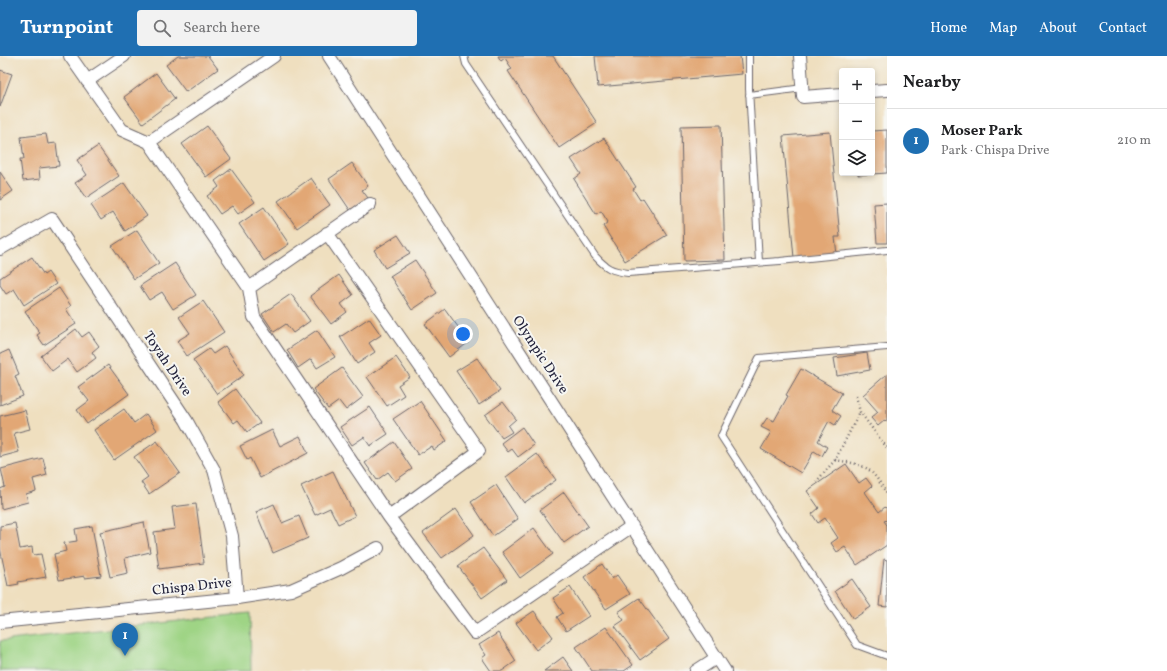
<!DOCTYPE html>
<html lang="en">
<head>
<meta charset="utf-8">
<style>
	body { margin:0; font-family:Vollkorn,serif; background:#f2f2f2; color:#202124 }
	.controls { position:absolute; right:12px; top:12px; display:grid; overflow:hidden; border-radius:4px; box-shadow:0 2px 6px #0003 }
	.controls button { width:36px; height:36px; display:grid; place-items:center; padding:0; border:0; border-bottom:1px solid #e0e0e0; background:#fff; color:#202124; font:20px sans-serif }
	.you { position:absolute; left:463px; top:278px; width:14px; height:14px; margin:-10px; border:3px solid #fff; border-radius:50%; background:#1a73e8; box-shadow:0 0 0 6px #1a73e833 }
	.badge { display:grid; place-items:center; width:26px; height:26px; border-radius:50%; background:#1f6fb2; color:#fff; font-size:13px; font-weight:700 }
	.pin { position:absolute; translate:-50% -33px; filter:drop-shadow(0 1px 2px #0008) }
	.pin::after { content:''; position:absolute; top:21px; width:14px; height:12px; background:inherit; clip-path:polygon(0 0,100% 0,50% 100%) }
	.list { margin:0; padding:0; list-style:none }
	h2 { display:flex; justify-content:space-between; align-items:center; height:52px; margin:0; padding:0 16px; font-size:17px }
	h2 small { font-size:13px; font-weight:400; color:#757577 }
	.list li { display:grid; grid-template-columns:26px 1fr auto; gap:12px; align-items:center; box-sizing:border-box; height:64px; padding:0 16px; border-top:1px solid #e0e0e0 }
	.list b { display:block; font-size:15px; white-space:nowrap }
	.list p { margin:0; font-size:13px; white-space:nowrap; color:#757577 }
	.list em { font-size:13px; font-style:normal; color:#757577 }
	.icon { flex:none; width:22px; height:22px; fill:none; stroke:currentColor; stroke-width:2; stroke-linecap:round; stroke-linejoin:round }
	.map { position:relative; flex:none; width:887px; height:615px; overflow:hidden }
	header { display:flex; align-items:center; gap:24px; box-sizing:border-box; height:56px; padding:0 20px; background:#1f6fb2; color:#fff }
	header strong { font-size:19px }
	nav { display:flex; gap:22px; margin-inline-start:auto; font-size:14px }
	.search { width:280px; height:36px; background:#f2f2f2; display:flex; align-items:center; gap:10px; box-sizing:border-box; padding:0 14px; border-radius:4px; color:#757577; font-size:15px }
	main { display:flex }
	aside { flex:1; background:#fff }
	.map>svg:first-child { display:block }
</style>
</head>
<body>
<header>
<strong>Turnpoint</strong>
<div class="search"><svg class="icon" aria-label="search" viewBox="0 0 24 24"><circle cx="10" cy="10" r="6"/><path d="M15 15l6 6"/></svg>Search here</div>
<nav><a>Home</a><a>Map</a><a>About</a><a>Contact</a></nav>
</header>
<main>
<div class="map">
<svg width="887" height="615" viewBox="0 0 887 615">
	<rect width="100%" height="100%" fill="#f6f6f2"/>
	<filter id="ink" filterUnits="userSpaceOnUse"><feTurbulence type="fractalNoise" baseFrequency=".025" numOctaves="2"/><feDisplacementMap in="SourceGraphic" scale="8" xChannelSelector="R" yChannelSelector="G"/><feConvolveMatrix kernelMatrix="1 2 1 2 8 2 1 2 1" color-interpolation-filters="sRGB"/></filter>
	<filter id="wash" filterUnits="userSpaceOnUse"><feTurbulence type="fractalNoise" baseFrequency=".012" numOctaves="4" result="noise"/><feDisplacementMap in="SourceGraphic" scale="16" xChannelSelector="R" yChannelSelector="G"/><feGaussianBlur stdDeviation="0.9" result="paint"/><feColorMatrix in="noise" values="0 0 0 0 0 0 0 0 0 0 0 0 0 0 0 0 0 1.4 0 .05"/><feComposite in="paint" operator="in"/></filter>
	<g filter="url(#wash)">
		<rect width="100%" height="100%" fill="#efdfbf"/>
		<path fill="#9fd485" stroke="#607b60" d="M 250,557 L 251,615 L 0,615 L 0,585 Z"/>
		<g id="blocks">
			<path fill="#e2a774" d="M 178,0 L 208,0 L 218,13 L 186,36 L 166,9 Z
				M 498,0 L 553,0 L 597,67 L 559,92 L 508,15 L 512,13 L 505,2 L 501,5 Z
				M 595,0 L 740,0 L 742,18 L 598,31 Z
				M 0,14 L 12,18 L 0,51 Z
				M 156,17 L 175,43 L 143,67 L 124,41 Z
				M 721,69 L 725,204 L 684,205 L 681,70 Z
				M 207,70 L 231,103 L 206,121 L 182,88 Z
				M 887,74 L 887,117 L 858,119 L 858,117 L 872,117 L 872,75 Z
				M 830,76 L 840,181 L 835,181 L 837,199 L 794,202 L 783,80 Z
				M 46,78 L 48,88 L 56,87 L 59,110 L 39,112 L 40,123 L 23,125 L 20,103 L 24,103 L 21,81 Z
				M 604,82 L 636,131 L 633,133 L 640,144 L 643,142 L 667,179 L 625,205 L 603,170 L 608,166 L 601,155 L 596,158 L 574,123 L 581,118 L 571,103 Z
				M 98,90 L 119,120 L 86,142 L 75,127 L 87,119 L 77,104 Z
				M 352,107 L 368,130 L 362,134 L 368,142 L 350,154 L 329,123 Z
				M 231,113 L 255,146 L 238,158 L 232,150 L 220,158 L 207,140 L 219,131 L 215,125 Z
				M 0,116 L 13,135 L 0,144 Z
				M 311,122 L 330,149 L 297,172 L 278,145 Z
				M 124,127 L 147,160 L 125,175 L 113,156 L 101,164 L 91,149 Z
				M 887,147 L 887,187 L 877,187 L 874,148 Z
				M 264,151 L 289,188 L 264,205 L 239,168 Z
				M 137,174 L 159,207 L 134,223 L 112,190 Z
				M 398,179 L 410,197 L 385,212 L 374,194 Z
				M 32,201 L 44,219 L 48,216 L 56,228 L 24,249 L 14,233 L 6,238 L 0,229 L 0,222 Z
				M 415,204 L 437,237 L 412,254 L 390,220 Z
				M 175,207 L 196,239 L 173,253 L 162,236 L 149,244 L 140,230 Z
				M 339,219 L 353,239 L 341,248 L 347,256 L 331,268 L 310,240 Z
				M 59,232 L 71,250 L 66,253 L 76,268 L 44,289 L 37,279 L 40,277 L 25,255 Z
				M 291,238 L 310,265 L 293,277 L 286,268 L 274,276 L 262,258 Z
				M 203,245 L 224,276 L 187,300 L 177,285 L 190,277 L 179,261 Z
				M 445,253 L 469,286 L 449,301 L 425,268 Z
				M 369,262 L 381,279 L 369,287 L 375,296 L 357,308 L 340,281 Z
				M 76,273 L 82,281 L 89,276 L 99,290 L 92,296 L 96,302 L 77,316 L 68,303 L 52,315 L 41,300 Z
				M 317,274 L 335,301 L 317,312 L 311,303 L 298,312 L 287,294 Z
				M 225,290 L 244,319 L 217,338 L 193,304 L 209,293 L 213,298 Z
				M 9,294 L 19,318 L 15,320 L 23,340 L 0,349 L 0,298 Z
				M 867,297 L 870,314 L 837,320 L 834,302 Z
				M 396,301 L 410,321 L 398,329 L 404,339 L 387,350 L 367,321 Z
				M 477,302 L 500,335 L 479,349 L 456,315 Z
				M 108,309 L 129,338 L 87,368 L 77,354 L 89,345 L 78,331 Z
				M 342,312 L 363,341 L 346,354 L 339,345 L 328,353 L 313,333 Z
				M 801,313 L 842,337 L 832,354 L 841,360 L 835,369 L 829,365 L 818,385 L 827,391 L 822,400 L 814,395 L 801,417 L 761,393 L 771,376 L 761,371 L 767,362 L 774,365 L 788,340 L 786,339 Z
				M 887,318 L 887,366 L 885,364 L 878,370 L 871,362 L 878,356 L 863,339 Z
				M 235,333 L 260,367 L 247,376 L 238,364 L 234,367 L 218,346 Z
				M 420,345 L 447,385 L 434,394 L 432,390 L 418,399 L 393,363 Z
				M 503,346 L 516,363 L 508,370 L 512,376 L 502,382 L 485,359 Z
				M 370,351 L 388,378 L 370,390 L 364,381 L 352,389 L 340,371 Z
				M 124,353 L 134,367 L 146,358 L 157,374 L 114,404 L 94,374 Z
				M 25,354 L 30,373 L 14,377 L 19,396 L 0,401 L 0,360 Z
				M 522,371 L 534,389 L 518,401 L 512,393 L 508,396 L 501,387 Z
				M 272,374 L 280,390 L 300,380 L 308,397 L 260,422 L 250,402 L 247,404 L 240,390 Z
				M 157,385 L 180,417 L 149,438 L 141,426 L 148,421 L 134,401 Z
				M 394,386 L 412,413 L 395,425 L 388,416 L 377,424 L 365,407 Z
				M 537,398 L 556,424 L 524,447 L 506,421 Z
				M 43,402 L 47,419 L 33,423 L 36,435 L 26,438 L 28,446 L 1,453 L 0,433 L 5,431 L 1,413 Z
				M 846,408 L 859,427 L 866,422 L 872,430 L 865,436 L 879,456 L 885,451 L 887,453 L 887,464 L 884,465 L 887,469 L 887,489 L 857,509 L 845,491 L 837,496 L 831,487 L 838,482 L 825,462 L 818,467 L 812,458 L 819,452 L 807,435 Z
				M 333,415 L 355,460 L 338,468 L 330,452 L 315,459 L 301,430 Z
				M 496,429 L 518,463 L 493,480 L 471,446 Z
				M 564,436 L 588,470 L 564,487 L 540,454 Z
				M 196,448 L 204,507 L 159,513 L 154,476 L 175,473 L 172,451 Z
				M 274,448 L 282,467 L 299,460 L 308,482 L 273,497 L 256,456 Z
				M 456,453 L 474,479 L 442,502 L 423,477 Z
				M 144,466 L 150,496 L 125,502 L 128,517 L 110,521 L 100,476 Z
				M 15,467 L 20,493 L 32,491 L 33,499 L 41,498 L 46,521 L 18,526 L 19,528 L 8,530 L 0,492 L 0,470 Z
				M 92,470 L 101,520 L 85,522 L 85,520 L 59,524 L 54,498 L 66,495 L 64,487 L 77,485 L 75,473 Z
				M 534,472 L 553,498 L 520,522 L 502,496 Z
				M 483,492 L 507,524 L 482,542 L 458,510 Z
				M 884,503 L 887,504 L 887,551 L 879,550 Z
				M 602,508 L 612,523 L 617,519 L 630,538 L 606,553 L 584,521 Z
				M 852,523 L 871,551 L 853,563 L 835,535 Z
				M 570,531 L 589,560 L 566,575 L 557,561 L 563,557 L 553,542 Z
				M 639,542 L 669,583 L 640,604 L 615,570 L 624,564 L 618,556 Z
				M 534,555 L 553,581 L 536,594 L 516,567 Z
				M 606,571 L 633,609 L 624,615 L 592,615 L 576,591 Z
				M 498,577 L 516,605 L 502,615 L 491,615 L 482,602 L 486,599 L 479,589 Z
				M 563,601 L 573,615 L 544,615 Z"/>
		</g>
	</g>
	<g filter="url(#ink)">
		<use href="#blocks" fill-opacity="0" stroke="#6a6469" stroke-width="1"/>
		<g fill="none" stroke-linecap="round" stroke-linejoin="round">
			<defs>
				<path id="service" d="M 464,0 L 466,8 L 595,200 C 606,212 611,215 628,217 L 780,205 L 887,194
					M 749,0 L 749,33 L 759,206
					M 749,39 L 803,32
					M 887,291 L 759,302 L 721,380 L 857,589 L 887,600"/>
				<path id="minor" d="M 70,0 L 122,74 L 149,86
					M 274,0 L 149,86 L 249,232 L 370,148
					M 329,0 L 725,615
					M 800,0 L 803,41 L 842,38
					M 87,25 L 124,0
					M 872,35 L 887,34
					M 327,177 L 479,395 L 389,461 L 475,577 L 632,470
					M 0,193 L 52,163 L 186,364 L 214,414 L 232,480 L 237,542
					M 249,232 L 254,261 L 389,461
					M 0,566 L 237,542 L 291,534 L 341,512 L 378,492
					M 696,615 L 716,602"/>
			</defs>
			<use href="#service" stroke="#6a6469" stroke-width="8"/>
			<use href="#minor" stroke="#6a6469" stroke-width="14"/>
			<path stroke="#6a6469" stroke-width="2.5" stroke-dasharray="1 3" stroke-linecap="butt" d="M 856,340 L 860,356 L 887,392
				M 835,404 C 867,409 870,410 887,438
				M 816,426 L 835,404 L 860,356"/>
			<use href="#service" stroke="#fff" stroke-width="6"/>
			<use href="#minor" stroke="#fff" stroke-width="12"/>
		</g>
	</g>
	<g text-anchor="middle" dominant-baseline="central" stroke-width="4" stroke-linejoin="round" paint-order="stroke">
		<g font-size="14" fill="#22223b" stroke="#f6f6f2">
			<text transform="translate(540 299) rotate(57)">Olympic Drive</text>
			<text transform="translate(167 308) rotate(56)">Toyah Drive</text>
			<text transform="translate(192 531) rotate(-6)">Chispa Drive</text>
		</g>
	</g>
</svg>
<div class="controls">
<button>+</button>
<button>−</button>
<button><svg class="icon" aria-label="layers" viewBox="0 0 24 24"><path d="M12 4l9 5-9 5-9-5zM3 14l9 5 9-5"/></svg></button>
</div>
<div class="you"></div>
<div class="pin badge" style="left:125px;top:600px">1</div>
</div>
<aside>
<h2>Nearby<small></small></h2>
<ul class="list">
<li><span class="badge">1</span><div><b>Moser Park</b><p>Park · Chispa Drive</p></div><em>210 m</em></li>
</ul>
</aside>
</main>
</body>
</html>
